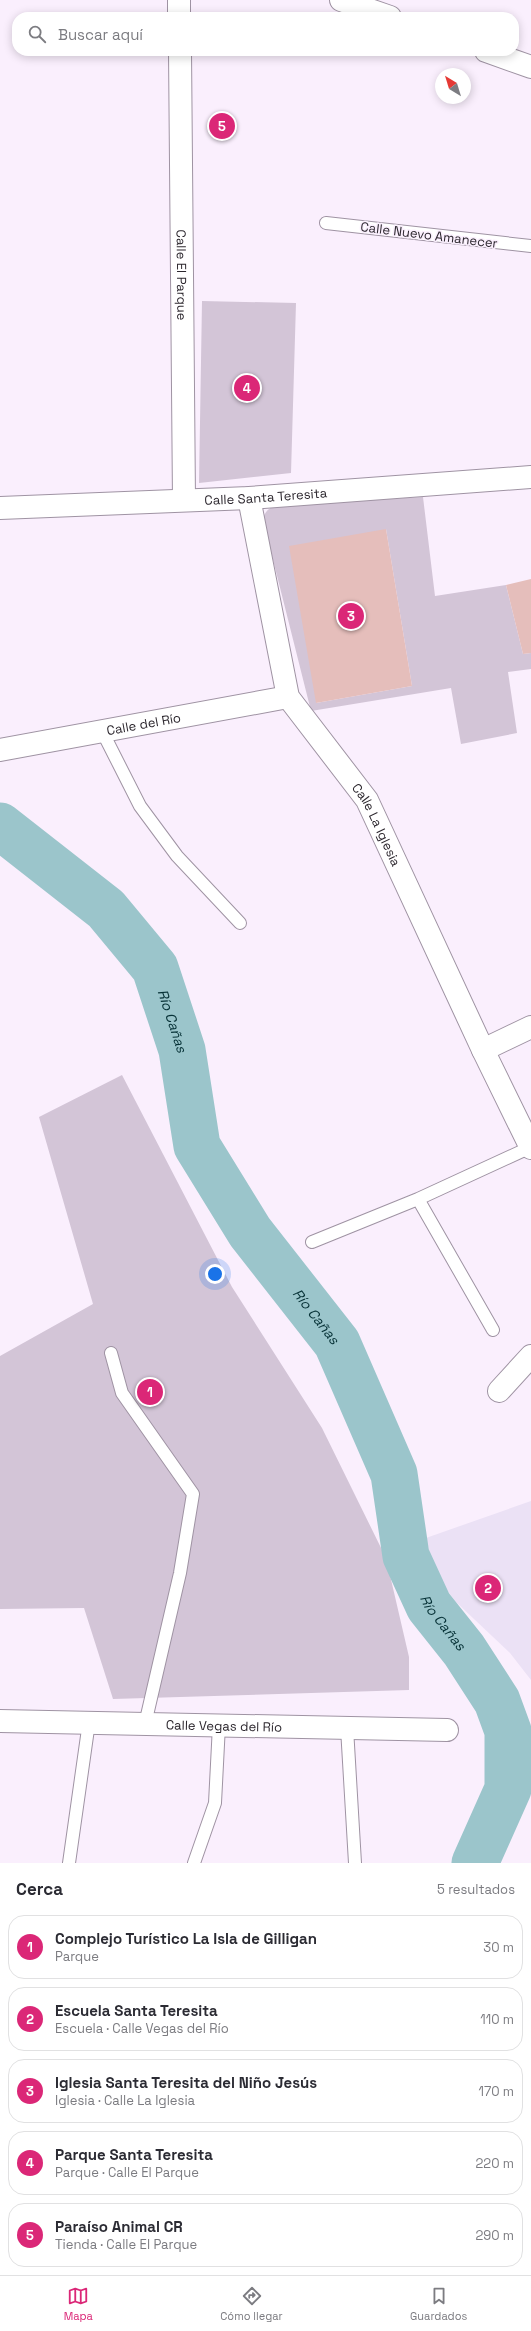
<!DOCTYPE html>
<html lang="es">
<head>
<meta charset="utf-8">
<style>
	body { margin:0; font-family:"Space Grotesk",sans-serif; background:#f7f7f7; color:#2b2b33 }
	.compass { position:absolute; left:435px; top:68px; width:36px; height:36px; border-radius:50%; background:#fff; box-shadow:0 2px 10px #0003; rotate:322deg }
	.you { position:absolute; left:215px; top:1274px; width:14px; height:14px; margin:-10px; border:3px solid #fff; border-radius:50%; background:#1a73e8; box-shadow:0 0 0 6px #1a73e833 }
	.badge { display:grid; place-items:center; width:26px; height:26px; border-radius:50%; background:#db2777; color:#fff; font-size:13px; font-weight:700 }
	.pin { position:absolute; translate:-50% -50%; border:2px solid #fff; box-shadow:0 1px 4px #0006 }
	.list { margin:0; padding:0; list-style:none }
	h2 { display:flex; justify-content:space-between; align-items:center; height:52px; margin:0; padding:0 16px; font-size:17px }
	h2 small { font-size:13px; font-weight:400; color:#7c7c81 }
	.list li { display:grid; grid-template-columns:26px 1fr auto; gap:12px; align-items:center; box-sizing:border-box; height:64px; margin:0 8px 8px; padding:0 8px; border:1px solid #e1e1e2; border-radius:16px }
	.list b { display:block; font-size:15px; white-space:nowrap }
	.list p { margin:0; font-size:13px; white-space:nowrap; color:#7c7c81 }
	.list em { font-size:13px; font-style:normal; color:#7c7c81 }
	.icon { flex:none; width:22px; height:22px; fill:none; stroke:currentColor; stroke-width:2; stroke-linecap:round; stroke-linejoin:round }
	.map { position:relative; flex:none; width:531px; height:1863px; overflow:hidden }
	.search { position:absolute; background:#fff; box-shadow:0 2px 10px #0003; left:12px; right:12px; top:12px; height:44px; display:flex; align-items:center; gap:10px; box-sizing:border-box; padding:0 14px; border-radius:16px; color:#7c7c81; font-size:15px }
	.sheet { height:412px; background:#fff }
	nav { display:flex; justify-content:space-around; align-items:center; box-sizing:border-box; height:56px; border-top:1px solid #e1e1e2; background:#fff; font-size:11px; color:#7c7c81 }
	nav a { display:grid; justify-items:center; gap:2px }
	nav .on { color:#db2777 }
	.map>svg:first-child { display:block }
</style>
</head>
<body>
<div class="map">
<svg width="531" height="1863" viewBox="0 0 531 1863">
	<rect width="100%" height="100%" fill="#faeffd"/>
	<path fill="#ebe1f5" d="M 531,1501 L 531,1680 L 510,1653 L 456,1602 L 435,1575 L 426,1538 Z"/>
	<path fill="#d3c5d7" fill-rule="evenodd" d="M 202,301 L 296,303 L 291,473 L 199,483 Z
		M 423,497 L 435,596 L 506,585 L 523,654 L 531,653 L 531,669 L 508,672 L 517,733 L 461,744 L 451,688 L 311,711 L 263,520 C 265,511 268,509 276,505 ZM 386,529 L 412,686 L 316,703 Z
		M 122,1075 L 232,1287 L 322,1428 L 386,1558 L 409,1657 L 409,1690 L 113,1699 L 84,1608 L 0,1609 L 0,1356 L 93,1304 L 39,1117 Z"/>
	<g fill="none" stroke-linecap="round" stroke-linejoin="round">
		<path stroke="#9bc5cb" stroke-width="47" id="s1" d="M 0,826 L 106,909 L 155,968 L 182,1050 L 197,1146 L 250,1232 L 337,1343 L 394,1474 L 406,1556 L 429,1606 L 464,1650 L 497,1701 L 508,1731 L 508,1789 L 475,1863"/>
	</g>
	<path fill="#e5bebb" d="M 386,529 L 412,686 L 316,703 L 289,546 Z
		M 531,579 L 531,653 L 523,654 L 506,585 Z"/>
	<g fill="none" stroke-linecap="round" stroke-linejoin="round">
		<defs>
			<path id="service" d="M 326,223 L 531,246
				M 102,731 L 140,806 L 177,856 L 240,923
				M 418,1199 L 493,1330
				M 312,1242 L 418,1199 L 531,1147
				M 111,1353 L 122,1393 L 193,1494 L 180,1573 L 145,1724
				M 347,1728 L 355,1863
				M 69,1863 L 89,1722
				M 194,1863 L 215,1803 L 219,1725"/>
			<g id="minor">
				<path d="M 179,0 L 179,17"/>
				<path d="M 341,0 L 390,17"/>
				<path id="s2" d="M 180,51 L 184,500"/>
				<path d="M 486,51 L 531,67"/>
				<path id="s3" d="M 249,498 L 288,697 L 367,800 L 483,1050 L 531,1148"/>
				<path id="s4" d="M 0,508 L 249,498 L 531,477"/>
				<path id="s5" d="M 0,750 L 288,697"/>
				<path d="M 483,1050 L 531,1027"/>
				<path d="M 499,1391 L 531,1356"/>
				<path id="s6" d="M 0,1721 L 447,1730"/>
			</g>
		</defs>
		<use href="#service" stroke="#9f93a3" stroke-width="14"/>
		<use href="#minor" stroke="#9f93a3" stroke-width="24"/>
		<use href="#service" stroke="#fff" stroke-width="12"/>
		<use href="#minor" stroke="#fff" stroke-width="22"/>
	</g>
	<g text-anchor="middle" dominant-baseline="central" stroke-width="3" stroke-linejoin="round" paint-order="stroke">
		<g font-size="13" fill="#2c272e" stroke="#faeffd">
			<text transform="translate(429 235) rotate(7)">Calle Nuevo Amanecer</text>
			<text stroke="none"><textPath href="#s2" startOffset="224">Calle El Parque</textPath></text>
			<text stroke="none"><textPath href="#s4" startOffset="266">Calle Santa Teresita</textPath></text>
			<text stroke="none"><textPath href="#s5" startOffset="146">Calle del Río</textPath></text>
			<text stroke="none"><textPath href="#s3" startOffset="359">Calle La Iglesia</textPath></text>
			<text stroke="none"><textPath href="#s6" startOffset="224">Calle Vegas del Río</textPath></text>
		</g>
		<g font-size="14" font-style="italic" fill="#073237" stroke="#faeffd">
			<text stroke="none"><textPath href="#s1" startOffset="267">Río Cañas</textPath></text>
			<text stroke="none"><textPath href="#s1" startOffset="603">Río Cañas</textPath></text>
			<text stroke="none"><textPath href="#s1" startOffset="939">Río Cañas</textPath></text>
		</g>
	</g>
</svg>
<svg class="compass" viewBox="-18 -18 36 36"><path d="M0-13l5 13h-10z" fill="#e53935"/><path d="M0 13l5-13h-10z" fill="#7c7c81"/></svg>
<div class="you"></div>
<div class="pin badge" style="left:150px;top:1392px">1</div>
<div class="pin badge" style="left:488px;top:1588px">2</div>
<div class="pin badge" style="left:351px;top:616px">3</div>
<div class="pin badge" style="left:247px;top:388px">4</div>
<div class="pin badge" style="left:222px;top:126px">5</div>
<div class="search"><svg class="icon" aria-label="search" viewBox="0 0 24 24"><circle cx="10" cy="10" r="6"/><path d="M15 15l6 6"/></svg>Buscar aquí</div>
</div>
<section class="sheet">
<h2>Cerca<small>5 resultados</small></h2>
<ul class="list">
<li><span class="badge">1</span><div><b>Complejo Turístico La Isla de Gilligan</b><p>Parque</p></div><em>30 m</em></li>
<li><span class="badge">2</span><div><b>Escuela Santa Teresita</b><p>Escuela · Calle Vegas del Río</p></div><em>110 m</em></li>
<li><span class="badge">3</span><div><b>Iglesia Santa Teresita del Niño Jesús</b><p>Iglesia · Calle La Iglesia</p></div><em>170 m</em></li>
<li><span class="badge">4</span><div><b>Parque Santa Teresita</b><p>Parque · Calle El Parque</p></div><em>220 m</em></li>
<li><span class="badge">5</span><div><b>Paraíso Animal CR</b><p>Tienda · Calle El Parque</p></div><em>290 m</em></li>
</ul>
</section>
<nav>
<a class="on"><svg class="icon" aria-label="map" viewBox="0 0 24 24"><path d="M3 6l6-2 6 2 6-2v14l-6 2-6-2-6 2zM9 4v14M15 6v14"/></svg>Mapa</a>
<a><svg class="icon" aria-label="directions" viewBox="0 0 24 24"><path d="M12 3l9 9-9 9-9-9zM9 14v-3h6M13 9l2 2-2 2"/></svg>Cómo llegar</a>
<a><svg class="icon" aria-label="saved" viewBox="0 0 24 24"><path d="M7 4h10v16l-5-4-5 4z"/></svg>Guardados</a>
</nav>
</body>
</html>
